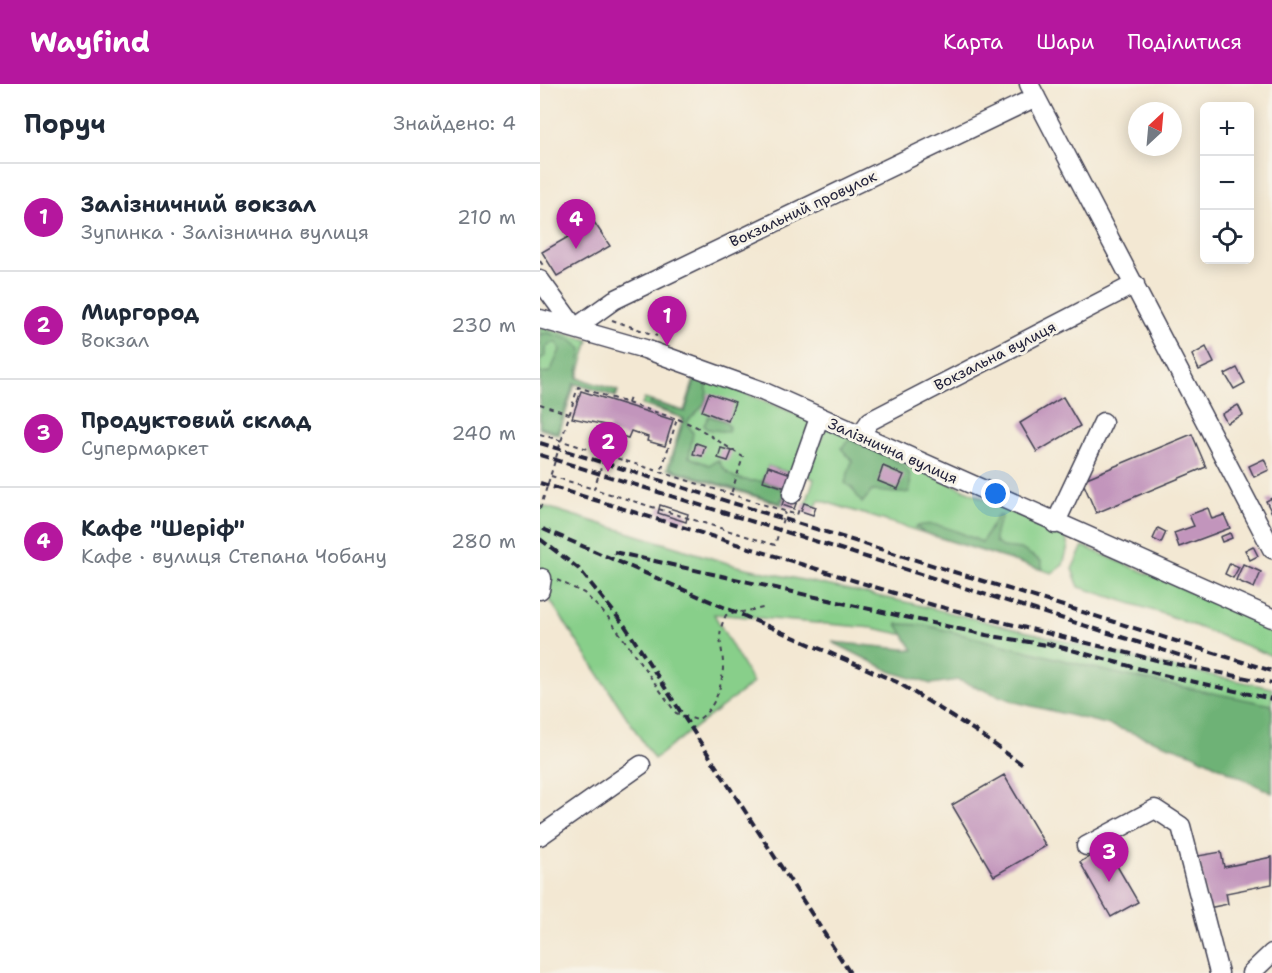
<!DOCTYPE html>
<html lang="uk">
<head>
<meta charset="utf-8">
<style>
	body { margin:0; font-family:"Shantell Sans",sans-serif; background:#f2f2f3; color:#1f2937 }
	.controls { position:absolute; right:18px; top:18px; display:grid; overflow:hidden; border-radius:9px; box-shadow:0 3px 15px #0003 }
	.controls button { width:54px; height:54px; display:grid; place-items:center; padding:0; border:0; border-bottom:2px solid #e0e1e3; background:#fff; color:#1f2937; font:30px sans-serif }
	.compass { position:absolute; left:588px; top:18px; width:54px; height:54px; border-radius:50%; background:#fff; box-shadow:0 3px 15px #0003; rotate:26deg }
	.you { position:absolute; left:456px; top:410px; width:21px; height:21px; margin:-15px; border:4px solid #fff; border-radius:50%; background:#1a73e8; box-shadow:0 0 0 9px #1a73e833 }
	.badge { display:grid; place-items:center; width:39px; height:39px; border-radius:50%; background:#b5179e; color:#fff; font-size:20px; font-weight:700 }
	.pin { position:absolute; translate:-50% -50px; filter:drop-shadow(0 2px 3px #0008) }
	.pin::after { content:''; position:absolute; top:32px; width:21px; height:18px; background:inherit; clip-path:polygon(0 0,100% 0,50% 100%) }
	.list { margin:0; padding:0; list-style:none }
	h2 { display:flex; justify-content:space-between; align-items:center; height:78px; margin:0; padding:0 24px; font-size:26px }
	h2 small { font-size:20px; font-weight:400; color:#747a83 }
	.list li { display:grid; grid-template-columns:39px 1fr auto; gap:18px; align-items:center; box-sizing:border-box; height:108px; padding:0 24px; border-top:2px solid #e0e1e3 }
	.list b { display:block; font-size:22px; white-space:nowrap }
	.list p { margin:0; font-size:20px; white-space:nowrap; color:#747a83 }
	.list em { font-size:20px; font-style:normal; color:#747a83 }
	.icon { flex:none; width:33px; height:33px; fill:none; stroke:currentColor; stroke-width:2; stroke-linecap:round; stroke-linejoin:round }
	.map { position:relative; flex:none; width:732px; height:889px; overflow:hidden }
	header { display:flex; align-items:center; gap:36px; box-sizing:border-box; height:84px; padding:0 30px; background:#b5179e; color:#fff }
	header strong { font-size:28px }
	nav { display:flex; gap:33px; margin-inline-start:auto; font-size:21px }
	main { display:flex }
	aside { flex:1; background:#fff }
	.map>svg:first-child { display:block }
</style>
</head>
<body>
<header>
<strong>Wayfind</strong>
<nav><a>Карта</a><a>Шари</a><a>Поділитися</a></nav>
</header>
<main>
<aside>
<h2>Поруч<small>Знайдено: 4</small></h2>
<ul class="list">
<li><span class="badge">1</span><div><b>Залізничний вокзал</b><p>Зупинка · Залізнична вулиця</p></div><em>210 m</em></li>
<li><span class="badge">2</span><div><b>Миргород</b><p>Вокзал</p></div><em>230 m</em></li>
<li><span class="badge">3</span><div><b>Продуктовий склад</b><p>Супермаркет</p></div><em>240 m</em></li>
<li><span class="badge">4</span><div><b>Кафе &quot;Шеріф&quot;</b><p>Кафе · вулиця Степана Чобану</p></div><em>280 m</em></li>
</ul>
</aside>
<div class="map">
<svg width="732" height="889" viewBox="0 0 732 889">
	<rect width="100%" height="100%" fill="#f7f3e8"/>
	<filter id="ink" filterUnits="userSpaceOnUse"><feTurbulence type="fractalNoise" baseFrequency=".0167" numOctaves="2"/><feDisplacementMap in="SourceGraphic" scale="12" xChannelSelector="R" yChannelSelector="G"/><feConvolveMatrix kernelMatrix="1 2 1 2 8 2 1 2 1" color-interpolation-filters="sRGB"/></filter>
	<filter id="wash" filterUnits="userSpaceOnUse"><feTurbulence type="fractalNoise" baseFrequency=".008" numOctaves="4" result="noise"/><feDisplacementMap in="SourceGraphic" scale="24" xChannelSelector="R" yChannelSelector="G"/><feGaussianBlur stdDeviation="1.35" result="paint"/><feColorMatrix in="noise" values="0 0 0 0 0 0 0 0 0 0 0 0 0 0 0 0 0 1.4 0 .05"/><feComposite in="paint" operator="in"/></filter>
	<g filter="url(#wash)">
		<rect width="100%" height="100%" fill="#f3e8d3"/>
		<path fill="#88cf8a" stroke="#557862" stroke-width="1.5" d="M 0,243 L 49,256 L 38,294 L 78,307 L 76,313 L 35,300 L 19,351 L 0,345 Z
			M 156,289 L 271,336 L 253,390 L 228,382 L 223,397 L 246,404 L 242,421 L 127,385 L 143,334 L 102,321 L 104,315 L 144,327 Z
			M 286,342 L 525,452 L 528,462 L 523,481 L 512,489 L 279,416 L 276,423 L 266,419 L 274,395 L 267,392 Z
			M 0,421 L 197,482 L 370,519 L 614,579 L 732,604 L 732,630 L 333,544 L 174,530 L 213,599 L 114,675 L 0,501 Z
			M 543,462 L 732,543 L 732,572 L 627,531 L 539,503 L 532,485 Z"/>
		<path fill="#6eb276" stroke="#486a58" stroke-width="1.5" d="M 8,249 L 31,256 L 42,265 L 37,294 L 76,306 L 77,309 L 75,312 L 34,299 L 17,348 L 0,343 L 0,289 L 10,288 L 20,266 L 17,259 L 11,259 L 5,264 L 5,272 L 0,276 L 0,253 L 1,250 Z
			M 156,293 L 167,299 C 167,326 162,321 147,338 L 153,349 L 149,373 L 169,381 L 178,376 C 188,394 199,397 218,397 C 226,397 235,402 242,405 L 244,412 L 239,419 L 130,384 L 144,335 L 109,320 L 112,318 L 145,328 Z
			M 169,332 L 185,337 L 189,343 L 188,348 L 167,345 L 164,341 Z
			M 310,356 C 323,362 364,376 369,389 C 372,396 370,402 369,408 C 355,411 346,407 332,407 L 322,419 L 312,404 L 305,399 L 312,377 L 301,364 Z
			M 458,431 L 462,432 L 455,448 L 455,458 L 462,463 L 481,465 L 501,477 L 503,486 L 385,449 L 376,443 C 394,434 424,451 442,458 Z
			M 357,540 L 385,541 L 574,589 L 732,621 L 732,709 L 651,669 L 566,640 L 475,618 L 418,596 L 391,600 L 352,588 L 292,558 L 373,566 Z"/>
		<g id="blocks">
			<path fill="#c295bc" d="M 54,138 L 70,162 L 17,192 L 2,168 Z
				M 666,263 L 674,279 L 659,286 L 652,271 Z
				M 697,284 L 705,299 L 694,305 L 685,290 Z
				M 41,307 L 133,336 L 125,362 L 107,357 L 108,353 L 91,347 L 88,354 L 68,348 L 70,342 L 32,334 Z
				M 169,309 L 195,318 L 188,337 L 162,327 Z
				M 523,313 L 540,342 L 497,368 L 480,339 Z
				M 698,321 L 703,331 L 687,339 L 682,330 Z
				M 652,350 L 666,383 L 556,429 L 542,396 Z
				M 156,359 L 165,362 L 162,372 L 153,370 Z
				M 181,364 L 192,367 L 188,377 L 178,374 Z
				M 724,375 L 729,386 L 714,393 L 709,382 Z
				M 228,382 L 251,390 L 246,404 L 223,397 Z
				M 343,382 L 364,391 L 358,405 L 338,397 Z
				M 245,412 L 257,417 L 254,425 L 242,421 Z
				M 732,414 L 732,429 L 726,417 Z
				M 264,419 L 276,423 L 273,431 L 261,427 Z
				M 120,421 L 148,430 L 146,438 L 118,429 Z
				M 668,424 L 672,435 L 684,431 L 690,444 L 639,463 L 634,449 L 654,442 L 649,431 Z
				M 618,444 L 626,448 L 621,459 L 613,455 Z
				M 690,449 L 692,454 L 682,458 L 680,453 Z
				M 713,462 L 718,472 L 710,476 L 705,466 Z
				M 690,479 L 699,483 L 693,494 L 685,490 Z
				M 703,480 L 721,488 L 714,504 L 696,496 Z
				M 464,691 L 506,762 L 454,792 L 412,721 Z
				M 566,763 L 598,818 L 571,833 L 540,778 Z
				M 681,768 L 684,783 L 732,773 L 732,800 L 686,809 L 688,820 L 668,824 L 658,772 Z"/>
		</g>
	</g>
	<g filter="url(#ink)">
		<use href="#blocks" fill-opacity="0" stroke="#414052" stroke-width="1.5"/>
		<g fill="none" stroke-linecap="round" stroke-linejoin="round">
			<defs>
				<path id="minor" d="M 489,0 L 732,465
					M 0,196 L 35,244 L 74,216 L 496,13
					M 0,235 L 105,265 L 222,307 L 732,534
					M 320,351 L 330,337 L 595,200
					M 252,410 L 279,334
					M 515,440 L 563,338
					M 0,506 L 2,494
					M 0,752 L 101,681
					M 546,762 L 615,725 L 641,742 L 679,889
					M 711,889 L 732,869"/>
			</defs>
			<use href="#minor" stroke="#414052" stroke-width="21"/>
			<path stroke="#414052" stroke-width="2" stroke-dasharray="4.5 4.5" stroke-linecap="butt" d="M 0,177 L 4,183
				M 72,236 L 117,252
				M 88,319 L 91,311
				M 0,320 L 29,330
				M 138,335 L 157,343 L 203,373 L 191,410
				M 0,350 L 257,431 L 260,422
				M 72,350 L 54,405 L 235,461 L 245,428
				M 11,392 L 54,405
				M 0,425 L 38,303 L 137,335 L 121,388
				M 17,496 L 44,509 L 68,533 L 136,629 L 157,636 C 174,627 183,601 183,582 C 183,560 175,553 186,531 L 223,524"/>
			<use href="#minor" stroke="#fff" stroke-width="18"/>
			<path stroke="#22223b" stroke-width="4" stroke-dasharray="9 4.5" stroke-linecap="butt" d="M 0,359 L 732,587
				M 0,371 L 658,577
				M 0,399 L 393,521 L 620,577 L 732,599
				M 3,445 L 357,598 L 434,646 L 483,681
				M 0,455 L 39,485 L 85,542 L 310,889
				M 74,468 L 446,551 L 513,562
				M 506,559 L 619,590 L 732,615"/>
		</g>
	</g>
	<g text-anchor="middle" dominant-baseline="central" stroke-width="6" stroke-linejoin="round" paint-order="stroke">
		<g font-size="15" fill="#22223b" stroke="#f7f3e8">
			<text transform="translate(263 125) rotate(-25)">Вокзальний провулок</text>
			<text transform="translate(455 272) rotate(-27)">Вокзальна вулиця</text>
			<text transform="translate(353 367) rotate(24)">Залізнична вулиця</text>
		</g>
	</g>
</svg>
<div class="controls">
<button>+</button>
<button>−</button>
<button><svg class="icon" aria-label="locate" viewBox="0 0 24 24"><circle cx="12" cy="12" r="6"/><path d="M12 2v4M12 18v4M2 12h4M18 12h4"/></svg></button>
</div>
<svg class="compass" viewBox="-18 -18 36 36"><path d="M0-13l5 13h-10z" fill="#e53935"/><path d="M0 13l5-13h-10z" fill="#747a83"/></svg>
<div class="you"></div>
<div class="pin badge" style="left:127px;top:262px">1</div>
<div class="pin badge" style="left:68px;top:388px">2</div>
<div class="pin badge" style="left:569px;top:798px">3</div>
<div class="pin badge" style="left:36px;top:165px">4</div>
</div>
</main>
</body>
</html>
